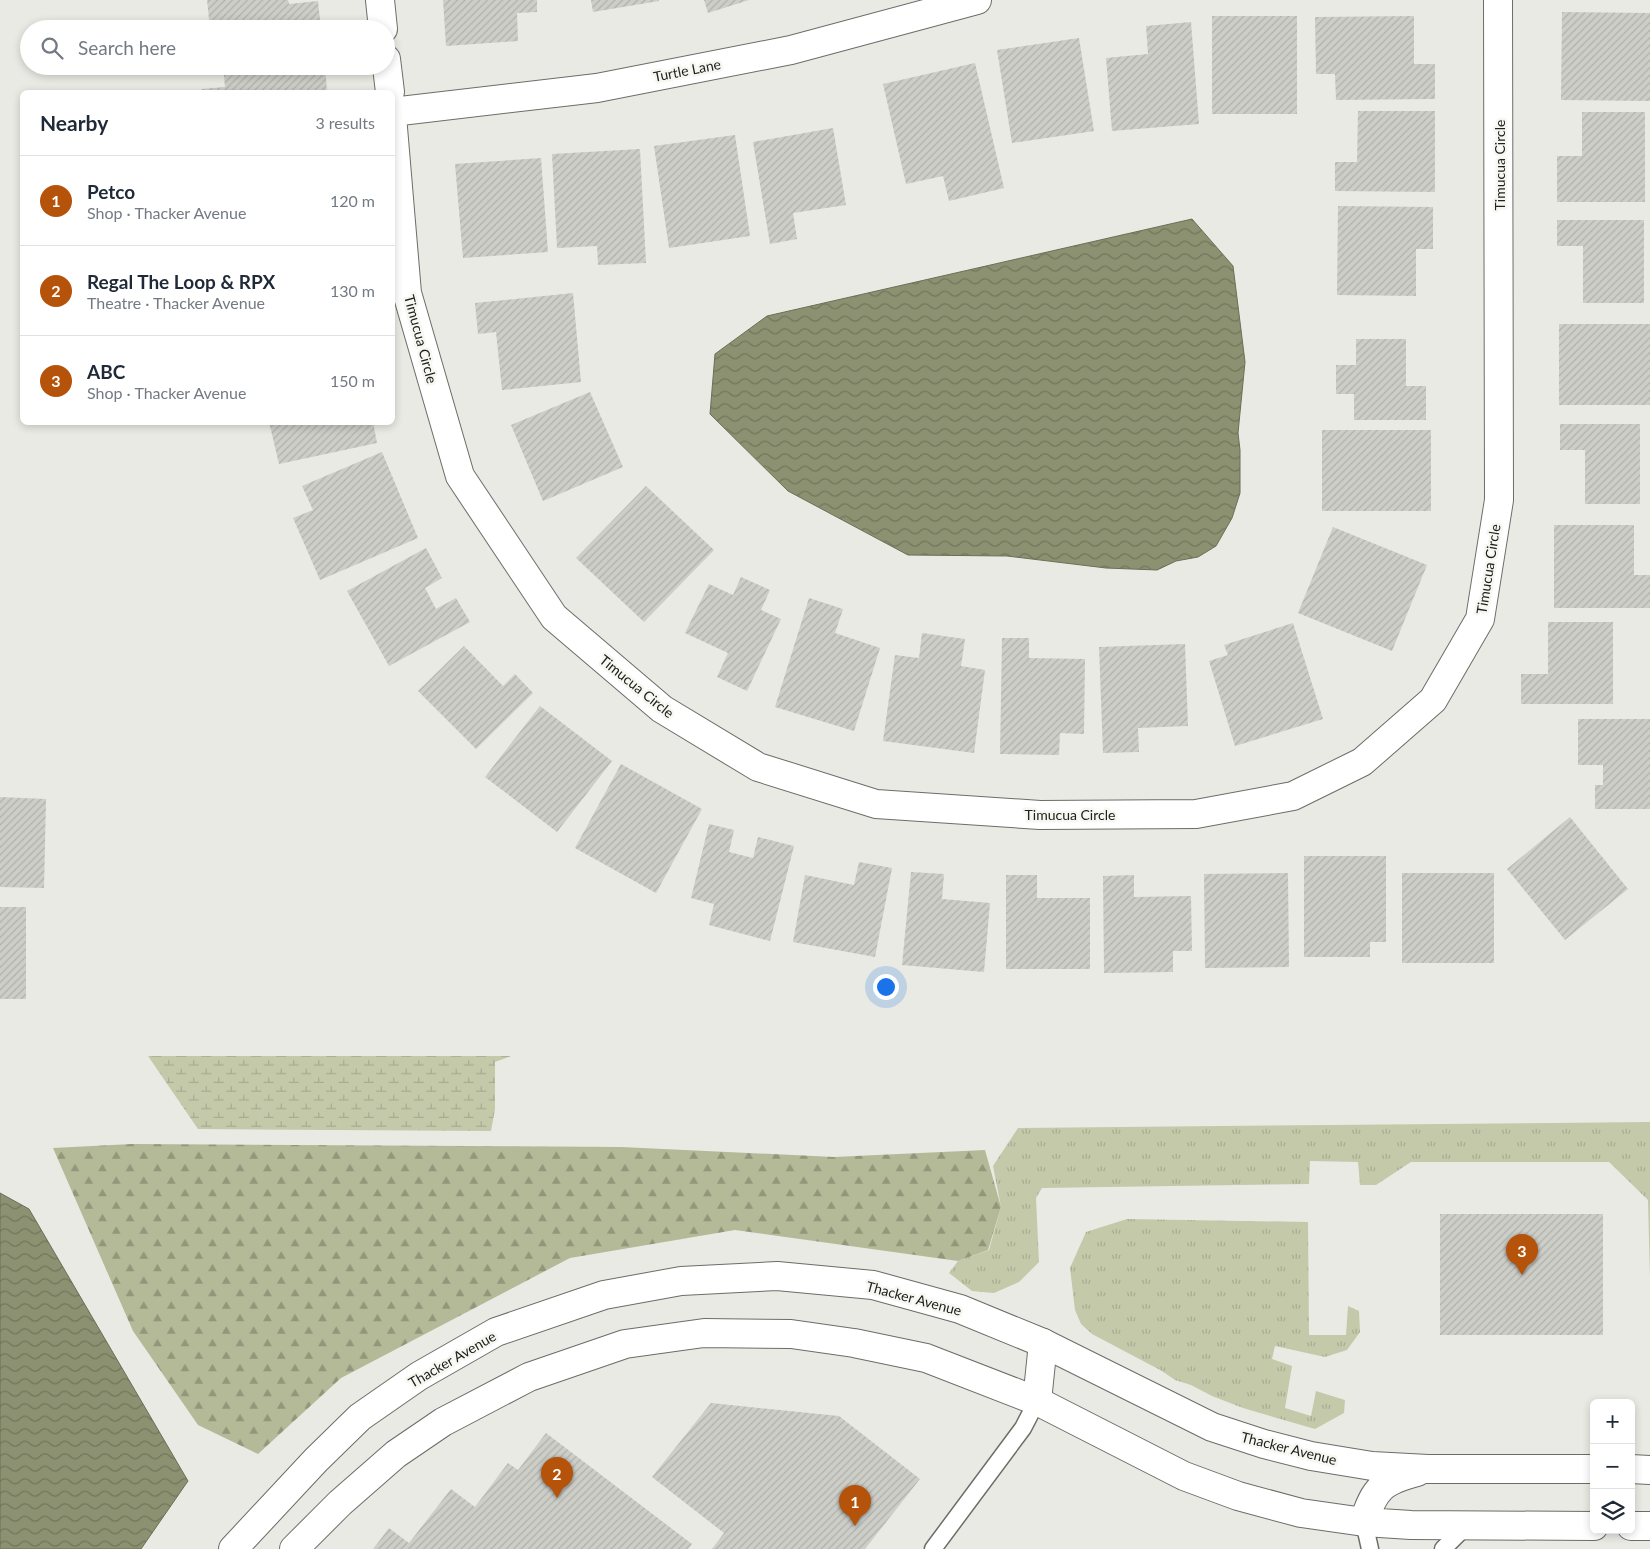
<!DOCTYPE html>
<html lang="en">
<head>
<meta charset="utf-8">
<style>
	body { margin:0; font-family:Lato,sans-serif; background:#f6f6f7; color:#1f2937 }
	.controls { position:absolute; right:15px; bottom:15px; display:grid; overflow:hidden; border-radius:8px; box-shadow:0 2px 8px #0003 }
	.controls button { width:45px; height:45px; display:grid; place-items:center; padding:0; border:0; border-bottom:1px solid #e0e1e3; background:#fff; color:#1f2937; font:25px sans-serif }
	.you { position:absolute; left:885px; top:986px; width:18px; height:18px; margin:-12px; border:4px solid #fff; border-radius:50%; background:#1a73e8; box-shadow:0 0 0 8px #1a73e833 }
	.badge { display:grid; place-items:center; width:32px; height:32px; border-radius:50%; background:#b45309; color:#fff; font-size:16px; font-weight:700 }
	.pin { position:absolute; translate:-50% -41px; filter:drop-shadow(0 1px 2px #0008) }
	.pin::after { content:''; position:absolute; top:26px; width:18px; height:15px; background:inherit; clip-path:polygon(0 0,100% 0,50% 100%) }
	.list { margin:0; padding:0; list-style:none }
	h2 { display:flex; justify-content:space-between; align-items:center; height:65px; margin:0; padding:0 20px; font-size:21px }
	h2 small { font-size:16px; font-weight:400; color:#747a83 }
	.list li { display:grid; grid-template-columns:32px 1fr auto; gap:15px; align-items:center; box-sizing:border-box; height:90px; padding:0 20px; border-top:1px solid #e0e1e3 }
	.list b { display:block; font-size:19px; white-space:nowrap }
	.list p { margin:0; font-size:16px; white-space:nowrap; color:#747a83 }
	.list em { font-size:16px; font-style:normal; color:#747a83 }
	.icon { flex:none; width:28px; height:28px; fill:none; stroke:currentColor; stroke-width:2; stroke-linecap:round; stroke-linejoin:round }
	.map { position:relative; flex:none; width:1650px; height:1549px; overflow:hidden }
	.search { position:absolute; background:#fff; box-shadow:0 2px 8px #0003; left:20px; top:20px; width:375px; height:55px; display:flex; align-items:center; gap:12px; box-sizing:border-box; padding:0 18px; border-radius:28px; color:#747a83; font-size:19px }
	.panel { position:absolute; background:#fff; box-shadow:0 2px 8px #0003; left:20px; top:90px; width:375px; height:335px; border-radius:8px }
	.map>svg:first-child { display:block }
</style>
</head>
<body>
<div class="map">
<svg width="1650" height="1549" viewBox="0 0 1650 1549">
	<defs>
		<pattern id="grass-tufts" width="24" height="20" patternUnits="userSpaceOnUse" patternTransform="scale(1.25)"><rect width="24" height="20" fill="#c4c9aa"/><path d="M3 7l-1-3M5 7V3M7 7l1-3M15 17l-1-3M17 17v-4M19 17l1-3" fill="none" stroke="#a8ac92"/></pattern>
		<pattern id="forest-firs" width="22" height="20" patternUnits="userSpaceOnUse" patternTransform="scale(1.25)"><rect width="22" height="20" fill="#b4b998"/><path d="M5 1l3.5 6h-7zM16 11l3.5 6h-7z" fill="#92967b"/></pattern>
		<pattern id="wetland-marsh" width="20" height="14" patternUnits="userSpaceOnUse" patternTransform="scale(1.25)"><rect width="20" height="14" fill="#c4c9aa"/><path d="M1 5h8M5 5V1M11 12h8M15 12V8" fill="none" stroke="#a8ac92"/></pattern>
		<pattern id="water-waves" width="16" height="10" patternUnits="userSpaceOnUse" patternTransform="scale(1.25)"><rect width="16" height="10" fill="#8c9171"/><path d="M0 5q4-4 8 0t8 0" fill="none" stroke="#72765c"/></pattern>
		<pattern id="building-hatch" width="6" height="6" patternUnits="userSpaceOnUse" patternTransform="scale(1.25)"><rect width="6" height="6" fill="#cdcec8"/><path d="M-1 1l2-2M0 6l6-6M5 7l2-2" fill="none" stroke="#b0b1ab"/></pattern>
	</defs>
	<rect width="100%" height="100%" fill="#e9eae3"/>
	<path fill="url(#grass-tufts)" d="M 1650,1122 L 1650,1280 L 1648,1200 L 1609,1162 L 1411,1162 L 1376,1185 L 1360,1185 L 1358,1162 L 1310,1161 L 1309,1184 L 1042,1188 L 1036,1198 L 1039,1262 L 1019,1282 L 994,1293 L 972,1291 L 949,1273 L 958,1261 L 989,1250 L 1001,1207 L 993,1166 L 1018,1128 Z
		M 1127,1219 L 1308,1222 L 1309,1335 L 1346,1335 L 1348,1306 L 1359,1311 L 1360,1332 L 1347,1350 L 1325,1357 L 1275,1346 L 1272,1359 L 1292,1366 L 1285,1408 L 1311,1416 L 1316,1391 L 1345,1400 L 1344,1413 L 1315,1429 L 1243,1408 L 1212,1396 L 1191,1385 L 1175,1380 L 1162,1371 L 1092,1334 L 1081,1324 L 1075,1310 L 1070,1268 L 1086,1232 Z"/>
	<path fill="url(#forest-firs)" d="M 132,1144 L 621,1147 L 834,1157 L 985,1150 L 1001,1207 L 988,1250 L 958,1261 L 735,1230 L 570,1258 L 341,1378 L 258,1454 L 198,1425 L 133,1331 L 53,1148 Z"/>
	<path fill="url(#wetland-marsh)" d="M 148,1056 L 511,1056 L 495,1062 L 495,1109 L 491,1131 L 198,1129 Z"/>
	<path fill="url(#water-waves)" stroke="#6c6f58" d="M 1192,219 L 1233,266 L 1245,362 L 1238,433 L 1240,450 L 1240,493 L 1232,518 L 1216,546 L 1198,557 L 1176,561 L 1157,570 L 1106,568 L 1007,556 L 908,555 L 788,491 L 710,414 L 715,354 L 767,316 Z
		M 0,1193 L 29,1209 L 188,1481 L 141,1549 L 0,1549 Z"/>
	<path fill="url(#building-hatch)" d="M 207,0 L 288,0 L 289,4 L 318,1 L 321,29 L 210,29 Z
		M 443,0 L 537,0 L 537,12 L 517,13 L 518,41 L 446,46 Z
		M 591,0 L 659,0 L 659,1 L 593,12 Z
		M 704,0 L 749,0 L 708,13 Z
		M 1562,12 L 1650,13 L 1650,101 L 1561,100 Z
		M 1212,16 L 1297,16 L 1297,114 L 1212,114 Z
		M 1414,16 L 1414,64 L 1435,64 L 1435,99 L 1336,100 L 1335,74 L 1316,74 L 1315,17 Z
		M 1191,22 L 1199,124 L 1112,131 L 1106,58 L 1148,54 L 1146,26 Z
		M 1079,38 L 1094,131 L 1012,143 L 997,50 Z
		M 975,63 L 1004,188 L 949,201 L 943,176 L 906,184 L 883,84 Z
		M 223,66 L 325,66 L 327,92 L 202,92 L 202,89 L 225,87 Z
		M 1358,111 L 1435,111 L 1435,192 L 1335,191 L 1335,162 L 1357,162 Z
		M 1582,112 L 1645,112 L 1645,202 L 1557,202 L 1557,156 L 1582,156 Z
		M 833,128 L 846,205 L 793,213 L 797,239 L 770,244 L 753,142 Z
		M 735,135 L 750,236 L 669,248 L 654,146 Z
		M 640,149 L 646,263 L 598,265 L 597,246 L 557,248 L 552,154 Z
		M 541,158 L 548,252 L 463,258 L 455,164 Z
		M 1338,206 L 1433,207 L 1433,249 L 1416,249 L 1416,296 L 1337,295 Z
		M 1557,220 L 1644,220 L 1644,303 L 1583,303 L 1583,246 L 1557,246 Z
		M 573,293 L 581,382 L 502,390 L 496,332 L 478,334 L 475,303 Z
		M 1559,324 L 1650,324 L 1650,405 L 1559,405 Z
		M 1356,339 L 1406,339 L 1406,386 L 1426,386 L 1426,420 L 1354,420 L 1354,394 L 1336,394 L 1336,365 L 1356,365 Z
		M 590,392 L 623,467 L 543,501 L 511,425 Z
		M 269,422 L 373,422 L 377,443 L 279,464 Z
		M 1560,424 L 1640,424 L 1640,504 L 1585,504 L 1585,450 L 1560,450 Z
		M 1322,430 L 1431,430 L 1431,511 L 1322,511 Z
		M 382,452 L 418,538 L 320,580 L 293,518 L 313,510 L 302,486 Z
		M 646,486 L 714,550 L 644,622 L 576,558 Z
		M 1554,525 L 1634,525 L 1634,575 L 1650,575 L 1650,608 L 1554,608 Z
		M 1333,527 L 1427,565 L 1392,651 L 1298,613 Z
		M 426,548 L 442,578 L 425,588 L 436,609 L 456,598 L 470,622 L 389,666 L 347,591 Z
		M 741,577 L 770,590 L 761,610 L 781,619 L 747,691 L 717,677 L 728,653 L 685,633 L 709,584 L 733,595 Z
		M 809,598 L 843,609 L 835,633 L 880,648 L 854,731 L 775,707 Z
		M 1548,622 L 1613,622 L 1613,704 L 1521,704 L 1521,674 L 1548,674 Z
		M 1293,623 L 1323,719 L 1235,746 L 1209,661 L 1228,655 L 1224,645 Z
		M 922,633 L 965,639 L 961,666 L 985,670 L 974,753 L 883,741 L 895,655 L 919,658 Z
		M 1002,638 L 1029,638 L 1029,658 L 1085,659 L 1084,734 L 1060,733 L 1059,755 L 1000,754 Z
		M 1185,644 L 1188,726 L 1138,728 L 1139,752 L 1103,753 L 1099,647 Z
		M 464,646 L 503,686 L 515,674 L 533,693 L 476,749 L 418,691 Z
		M 540,706 L 612,761 L 557,832 L 485,777 Z
		M 1578,719 L 1650,719 L 1650,809 L 1595,809 L 1595,785 L 1603,785 L 1603,765 L 1578,765 Z
		M 621,764 L 702,809 L 656,893 L 575,848 Z
		M 0,797 L 46,799 L 44,888 L 0,887 Z
		M 1570,817 L 1628,889 L 1565,940 L 1507,869 Z
		M 709,824 L 734,830 L 729,852 L 753,858 L 758,837 L 794,846 L 770,941 L 709,925 L 714,904 L 691,898 Z
		M 1304,856 L 1386,856 L 1386,942 L 1370,942 L 1370,957 L 1304,957 Z
		M 859,862 L 892,868 L 875,957 L 793,942 L 805,875 L 854,885 Z
		M 911,872 L 944,874 L 942,899 L 990,903 L 984,972 L 902,965 Z
		M 1288,873 L 1289,967 L 1205,968 L 1204,874 Z
		M 1402,873 L 1494,873 L 1494,963 L 1402,963 Z
		M 1006,875 L 1037,875 L 1037,898 L 1090,898 L 1090,969 L 1006,969 Z
		M 1134,875 L 1134,897 L 1191,896 L 1192,951 L 1173,951 L 1173,972 L 1104,973 L 1103,876 Z
		M 0,907 L 26,907 L 26,999 L 0,999 Z
		M 1440,1214 L 1603,1214 L 1603,1335 L 1440,1335 Z
		M 711,1403 L 839,1416 L 920,1479 L 865,1549 L 712,1549 L 724,1533 L 652,1477 Z
		M 546,1433 L 692,1544 L 688,1549 L 373,1549 L 389,1528 L 409,1543 L 451,1489 L 475,1507 L 508,1463 L 518,1470 Z"/>
	<g fill="none" stroke-linecap="round" stroke-linejoin="round">
		<defs>
			<path id="lane" d="M 1364,1522 L 1370,1549
				M 933,1549 L 1023,1428 L 1037,1401
				M 1443,1549 L 1467,1525"/>
			<path id="street" d="M 380,0 L 383,29
				M 386,59 L 390,92
				M 392,112 L 597,88 L 791,50 L 977,0
				M 392,116 L 407,293 L 460,476 L 554,617 L 662,709 L 758,767 L 876,804 L 1040,815 L 1196,814 L 1293,796 L 1362,762 L 1433,700 L 1480,619 L 1499,500 L 1498,0
				M 1037,1401 L 1043,1343"/>
			<path id="secondary" d="M 1631,1469 L 1650,1470
				M 1364,1522 C 1374,1488 1383,1481 1417,1472
				M 1631,1526 L 1650,1526
				M 233,1549 L 316,1460 L 360,1417 L 419,1376 L 496,1332 L 604,1295 L 681,1281 L 777,1276 L 873,1285 L 960,1309 L 1043,1343 L 1212,1427 L 1264,1444 L 1311,1456 L 1372,1466 L 1428,1469 L 1594,1469
				M 294,1549 L 340,1503 L 396,1454 L 443,1422 L 529,1377 L 625,1344 L 704,1333 L 791,1334 L 854,1343 L 926,1358 L 1037,1401 L 1184,1476 L 1238,1496 L 1301,1513 L 1364,1522 L 1411,1525 L 1594,1526"/>
		</defs>
		<use href="#lane" stroke="#6c6d68" stroke-width="19"/>
		<use href="#street" stroke="#6c6d68" stroke-width="30"/>
		<use href="#secondary" stroke="#6c6d68" stroke-width="30"/>
		<use href="#lane" stroke="#fff" stroke-width="16"/>
		<use href="#street" stroke="#fff" stroke-width="28"/>
		<use href="#secondary" stroke="#fff" stroke-width="28"/>
	</g>
	<g text-anchor="middle" dominant-baseline="central" stroke-width="5" stroke-linejoin="round" paint-order="stroke">
		<g font-size="14" fill="#20201e" stroke="#f6f7f1">
			<text transform="translate(687 70) rotate(-11)">Turtle Lane</text>
			<text transform="translate(1499 165) rotate(-90)">Timucua Circle</text>
			<text transform="translate(421 339) rotate(75)">Timucua Circle</text>
			<text transform="translate(1488 569) rotate(-81)">Timucua Circle</text>
			<text transform="translate(637 686) rotate(39)">Timucua Circle</text>
			<text x="1070" y="814">Timucua Circle</text>
			<text transform="translate(914 1298) rotate(15)">Thacker Avenue</text>
			<text transform="translate(452 1359) rotate(-30)">Thacker Avenue</text>
			<text transform="translate(1289 1448) rotate(14)">Thacker Avenue</text>
		</g>
	</g>
</svg>
<div class="controls">
<button>+</button>
<button>−</button>
<button><svg class="icon" aria-label="layers" viewBox="0 0 24 24"><path d="M12 4l9 5-9 5-9-5zM3 14l9 5 9-5"/></svg></button>
</div>
<div class="you"></div>
<div class="pin badge" style="left:855px;top:1526px">1</div>
<div class="pin badge" style="left:557px;top:1498px">2</div>
<div class="pin badge" style="left:1522px;top:1275px">3</div>
<div class="search"><svg class="icon" aria-label="search" viewBox="0 0 24 24"><circle cx="10" cy="10" r="6"/><path d="M15 15l6 6"/></svg>Search here</div>
<section class="panel">
<h2>Nearby<small>3 results</small></h2>
<ul class="list">
<li><span class="badge">1</span><div><b>Petco</b><p>Shop · Thacker Avenue</p></div><em>120 m</em></li>
<li><span class="badge">2</span><div><b>Regal The Loop &amp; RPX</b><p>Theatre · Thacker Avenue</p></div><em>130 m</em></li>
<li><span class="badge">3</span><div><b>ABC</b><p>Shop · Thacker Avenue</p></div><em>150 m</em></li>
</ul>
</section>
</div>
</body>
</html>
